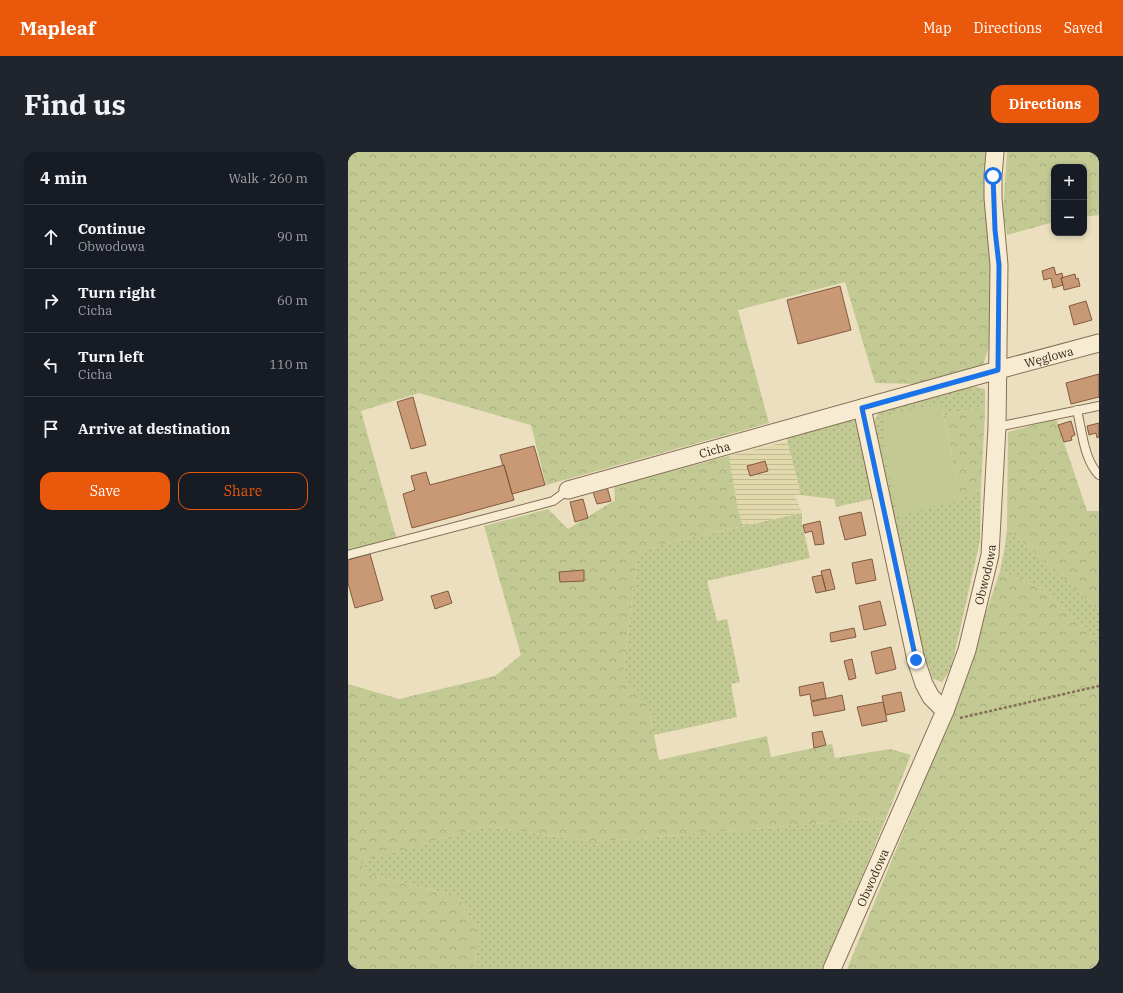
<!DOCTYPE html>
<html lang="en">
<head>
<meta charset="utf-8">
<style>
	body { margin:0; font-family:"IBM Plex Serif",serif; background:#20242c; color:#f1f3f6 }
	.controls { position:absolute; right:12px; top:12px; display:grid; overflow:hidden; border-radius:8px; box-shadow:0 2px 6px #0003 }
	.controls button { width:36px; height:36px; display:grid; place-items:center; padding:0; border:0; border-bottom:1px solid #363941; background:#171b24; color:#f1f3f6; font:20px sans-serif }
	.stop { position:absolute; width:12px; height:12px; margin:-9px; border:3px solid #1a73e8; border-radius:50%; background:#fff }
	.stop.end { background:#1a73e8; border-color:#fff; box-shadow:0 1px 4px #0008 }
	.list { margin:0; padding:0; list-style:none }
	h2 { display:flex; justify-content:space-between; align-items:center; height:52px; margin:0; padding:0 16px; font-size:17px }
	h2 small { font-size:13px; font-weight:400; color:#9ea1a6 }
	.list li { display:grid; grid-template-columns:26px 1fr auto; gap:12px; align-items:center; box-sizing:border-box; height:64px; padding:0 16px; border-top:1px solid #363941 }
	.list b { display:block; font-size:15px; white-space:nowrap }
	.list p { margin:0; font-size:13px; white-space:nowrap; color:#9ea1a6 }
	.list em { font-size:13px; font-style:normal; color:#9ea1a6 }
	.actions { display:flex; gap:8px; padding:12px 16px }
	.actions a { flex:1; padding:9px 0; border:1px solid #ea580c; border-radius:12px; text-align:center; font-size:14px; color:#ea580c }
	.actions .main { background:#ea580c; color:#fff }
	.icon { flex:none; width:22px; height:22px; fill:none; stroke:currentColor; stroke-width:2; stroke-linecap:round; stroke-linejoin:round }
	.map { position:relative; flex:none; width:751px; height:817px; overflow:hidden; border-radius:12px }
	header { display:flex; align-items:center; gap:24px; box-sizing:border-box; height:56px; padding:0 20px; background:#ea580c; color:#fff }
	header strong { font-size:19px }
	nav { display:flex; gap:22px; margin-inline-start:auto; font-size:14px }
	.intro { display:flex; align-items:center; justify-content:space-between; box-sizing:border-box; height:96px; padding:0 24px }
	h1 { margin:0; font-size:28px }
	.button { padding:10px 18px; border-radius:12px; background:#ea580c; color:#fff; font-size:14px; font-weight:700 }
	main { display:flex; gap:24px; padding:0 24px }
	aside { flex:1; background:#171b24; border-radius:12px; box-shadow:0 2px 6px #0003 }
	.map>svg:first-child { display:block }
</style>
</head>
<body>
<header>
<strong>Mapleaf</strong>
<nav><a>Map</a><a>Directions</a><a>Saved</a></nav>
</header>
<div class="intro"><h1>Find us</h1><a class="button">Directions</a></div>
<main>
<aside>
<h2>4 min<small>Walk · 260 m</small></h2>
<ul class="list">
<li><svg class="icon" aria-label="ahead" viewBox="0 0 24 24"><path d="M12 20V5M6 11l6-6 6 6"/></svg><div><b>Continue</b><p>Obwodowa</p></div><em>90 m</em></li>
<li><svg class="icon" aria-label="right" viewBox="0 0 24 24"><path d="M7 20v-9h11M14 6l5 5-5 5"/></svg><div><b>Turn right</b><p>Cicha</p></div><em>60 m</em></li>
<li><svg class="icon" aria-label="left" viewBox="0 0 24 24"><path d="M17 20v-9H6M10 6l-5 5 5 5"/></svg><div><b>Turn left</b><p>Cicha</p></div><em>110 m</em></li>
<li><svg class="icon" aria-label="arrive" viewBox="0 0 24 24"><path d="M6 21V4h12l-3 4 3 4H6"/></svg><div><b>Arrive at destination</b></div></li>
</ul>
<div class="actions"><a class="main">Save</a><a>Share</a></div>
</aside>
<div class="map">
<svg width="751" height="817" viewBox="0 0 751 817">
	<defs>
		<pattern id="farmland-rules" width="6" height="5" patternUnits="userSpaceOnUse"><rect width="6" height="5" fill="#e1d9ac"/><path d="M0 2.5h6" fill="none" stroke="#c2ba93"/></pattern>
		<pattern id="grass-dots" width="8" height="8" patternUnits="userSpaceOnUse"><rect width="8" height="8" fill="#c2c993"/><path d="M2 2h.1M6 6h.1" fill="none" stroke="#a7ad7e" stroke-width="1.8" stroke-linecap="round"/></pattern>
		<pattern id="forest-crowns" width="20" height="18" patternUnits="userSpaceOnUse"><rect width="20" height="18" fill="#c2c993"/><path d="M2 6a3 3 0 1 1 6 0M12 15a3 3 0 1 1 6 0" fill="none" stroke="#a7ad7e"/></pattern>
	</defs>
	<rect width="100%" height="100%" fill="#ecdfbf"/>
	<path fill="url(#farmland-rules)" d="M 440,289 L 450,330 L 452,343 L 447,343 L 454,361 L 395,374 L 389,353 L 381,304 Z"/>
	<path fill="url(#grass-dots)" d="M 628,235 L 637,237 L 637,254 L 596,264 L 593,251 L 612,348 L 633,336 L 632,389 L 603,517 L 594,530 L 585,527 L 572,489 L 524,278 C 526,270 527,264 534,258 L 608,237 Z
		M 508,266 L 527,344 L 524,347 L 488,355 L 486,347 L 452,343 L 450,330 L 438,284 Z
		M 454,361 L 454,372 L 462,406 L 359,429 L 369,469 L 379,467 L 392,530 L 383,532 L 389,565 L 306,583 L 301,558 L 278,527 L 276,515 L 289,408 L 299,398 L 320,391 Z
		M 659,376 L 751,458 L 751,488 L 691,435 L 652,419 L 657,394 Z
		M 538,666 L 476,817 L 126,817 L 131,780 L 110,744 L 19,722 L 11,710 L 139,674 L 246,690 Z"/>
	<path fill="url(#forest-crowns)" d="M 0,0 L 643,0 L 644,133 L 641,194 L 635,213 L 621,220 L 575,232 L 527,231 L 497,130 L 390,158 L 421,271 L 198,333 L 183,273 L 71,241 L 13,259 L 49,388 L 0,401 Z
		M 659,0 L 751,0 L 751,63 L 736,65 L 736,15 L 706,15 L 706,70 L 659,83 L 655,60 Z
		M 637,254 L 637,261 L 633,336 L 612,348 L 596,264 Z
		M 708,267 L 739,359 L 751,359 L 751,458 L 659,376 L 660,280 Z
		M 381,304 L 389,353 L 395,374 L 320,391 L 299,398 L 289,408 L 276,515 L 278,527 L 293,542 L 301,558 L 311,608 L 419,584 L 423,605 L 484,592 L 487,606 L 542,597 L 563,603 L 538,666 L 246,690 L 139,674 L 12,710 L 19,722 L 110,744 L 131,780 L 126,817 L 0,817 L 0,532 L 51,547 L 147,524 L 173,503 L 136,374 L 200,357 L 220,377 L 267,348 L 266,334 Z
		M 652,419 L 691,435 L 751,488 L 751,817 L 499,817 L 604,562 Z"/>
	<path fill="#c2c993" d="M 593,251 L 612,348 L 550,364 L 536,295 L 536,264 Z"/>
	<path fill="#c99975" stroke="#825a3f" d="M 706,115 L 708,123 L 714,121 L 715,126 L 713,126 L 715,133 L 705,136 L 703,126 L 696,128 L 694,119 Z
		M 727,122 L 728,127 L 730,126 L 732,134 L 716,138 L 713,126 Z
		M 492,134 L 503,178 L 450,192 L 439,148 Z
		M 738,149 L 744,168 L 726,173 L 721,154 Z
		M 751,222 L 751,245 L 723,252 L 718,231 Z
		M 65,245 L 78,293 L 63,297 L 49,250 Z
		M 723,269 L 727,283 L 723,285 L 724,288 L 716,290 L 710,273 Z
		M 751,271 L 751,285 L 749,286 L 748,281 L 741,283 L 739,274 Z
		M 186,294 L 197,333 L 164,342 L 156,313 L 155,314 L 152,303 Z
		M 417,309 L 420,319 L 402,324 L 399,314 Z
		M 156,313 L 166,348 L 64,376 L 55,342 L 67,338 L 63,324 L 78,320 L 82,333 Z
		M 259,335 L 263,349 L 249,352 L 245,340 Z
		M 235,347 L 240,366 L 227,370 L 222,350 Z
		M 513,360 L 518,383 L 497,388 L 491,365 Z
		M 472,369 L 476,392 L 467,393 L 464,379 L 457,381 L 455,373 Z
		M 22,402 L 35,448 L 7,456 L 0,431 L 0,408 Z
		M 524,407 L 528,428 L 508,432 L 504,411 Z
		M 482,417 L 487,437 L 478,439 L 473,419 Z
		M 236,418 L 236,429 L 212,430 L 211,420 Z
		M 474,423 L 478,439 L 468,441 L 464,425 Z
		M 100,439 L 104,451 L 87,457 L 83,444 Z
		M 532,449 L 538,473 L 516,478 L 511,454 Z
		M 506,476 L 508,485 L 483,490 L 482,481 Z
		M 543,495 L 548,517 L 528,522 L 523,500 Z
		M 504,507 L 508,526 L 501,528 L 496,509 Z
		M 475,530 L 478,546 L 463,549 L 462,542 L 452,544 L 451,535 Z
		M 553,540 L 557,559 L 538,563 L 534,544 Z
		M 494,543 L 497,558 L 466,564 L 463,550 Z
		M 535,550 L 539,569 L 514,574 L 509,555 Z
		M 474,579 L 478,593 L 466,596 L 464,581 Z"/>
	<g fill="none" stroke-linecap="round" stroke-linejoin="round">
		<defs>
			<path id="service" d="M 729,258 C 734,279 736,308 751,323
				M 649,275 L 751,254
				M 0,403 L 205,349 L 220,338"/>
			<g id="minor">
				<path d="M 514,256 L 568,508 L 576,532 L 583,545 L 597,559"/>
				<path id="s1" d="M 220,338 L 650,218 L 751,191"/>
				<path id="s2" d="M 484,817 L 597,559 L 619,498 L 642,403 L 649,275 L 651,113 L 645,46 L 645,24 L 647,0"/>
			</g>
		</defs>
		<use href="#service" stroke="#846f58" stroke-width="10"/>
		<use href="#minor" stroke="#846f58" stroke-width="19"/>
		<path stroke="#846f58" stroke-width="2.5" stroke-dasharray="3 2" stroke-linecap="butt" d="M 612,566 L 751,534"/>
		<use href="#service" stroke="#f7ecd1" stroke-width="8"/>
		<use href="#minor" stroke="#f7ecd1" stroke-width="17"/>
	</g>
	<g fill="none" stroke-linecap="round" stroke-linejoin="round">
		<path stroke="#1a73e8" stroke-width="5" d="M 568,508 L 514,256 L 650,218 L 651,113 L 647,78 L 645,24"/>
	</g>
	<g text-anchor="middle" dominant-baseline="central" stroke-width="4" stroke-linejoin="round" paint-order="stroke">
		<g font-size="12" fill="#33271c" stroke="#f4e9ce">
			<text stroke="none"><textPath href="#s1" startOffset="499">Węglowa</textPath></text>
			<text stroke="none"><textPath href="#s1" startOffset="152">Cicha</textPath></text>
			<text stroke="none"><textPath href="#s2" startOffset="424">Obwodowa</textPath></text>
			<text stroke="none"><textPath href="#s2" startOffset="100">Obwodowa</textPath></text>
		</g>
	</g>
</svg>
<div class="controls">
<button>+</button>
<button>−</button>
</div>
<div class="stop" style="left:645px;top:24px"></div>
<div class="stop end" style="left:568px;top:508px"></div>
</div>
</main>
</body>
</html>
